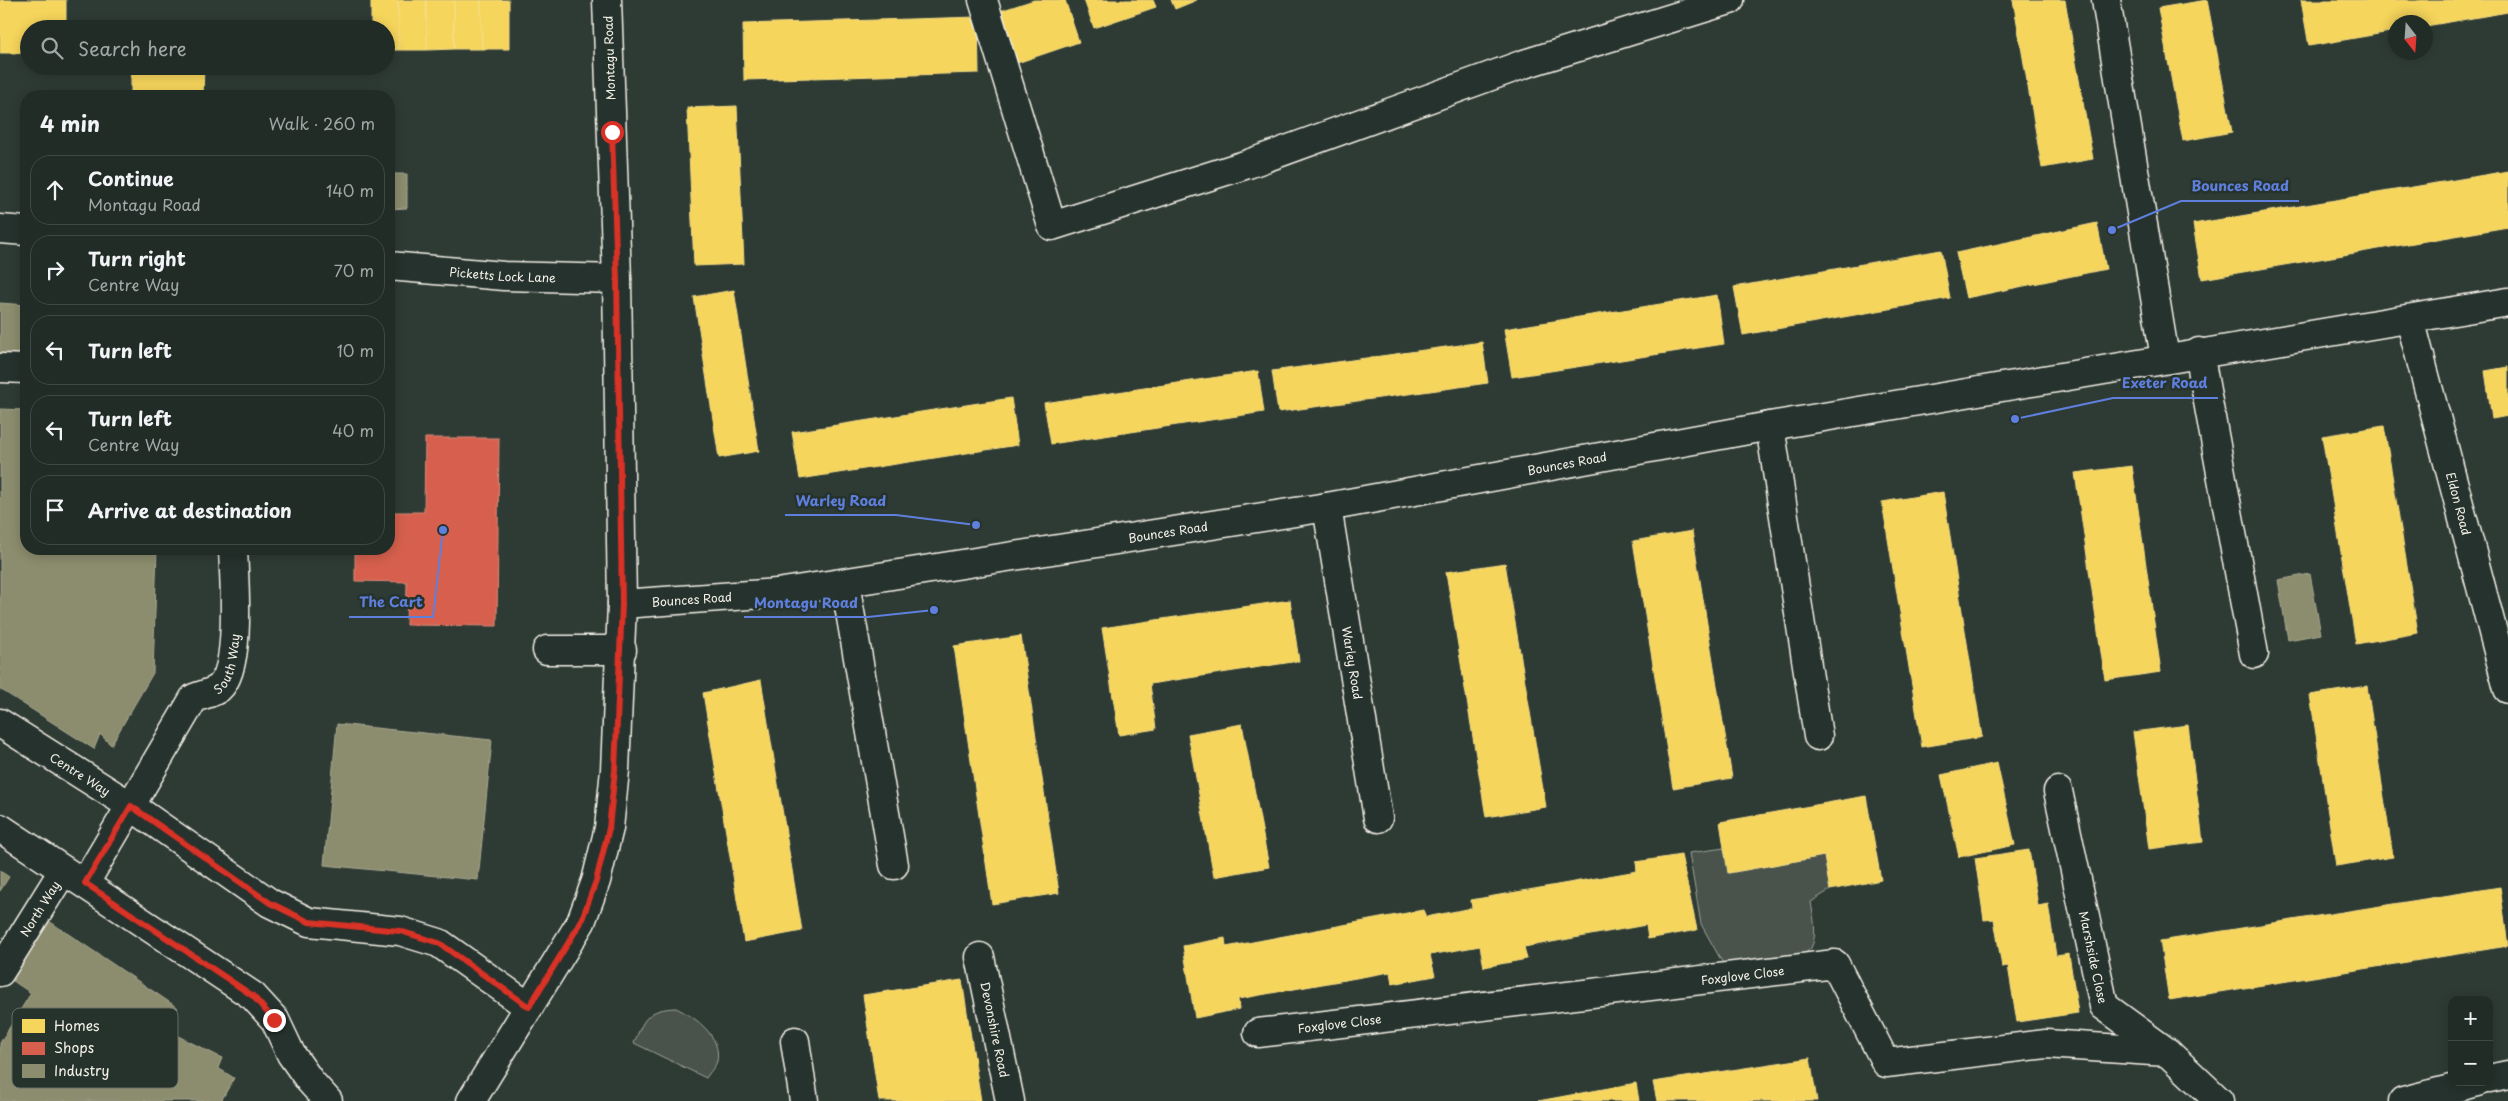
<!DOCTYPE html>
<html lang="en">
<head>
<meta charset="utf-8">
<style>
	body { margin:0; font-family:"Playpen Sans",sans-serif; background:#2a342f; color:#f1f3f6 }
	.controls { position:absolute; right:15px; bottom:15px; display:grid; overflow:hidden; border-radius:10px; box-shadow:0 2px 12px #0003 }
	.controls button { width:45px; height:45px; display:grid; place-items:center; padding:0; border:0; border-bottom:1px solid #3f4844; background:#222c27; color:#f1f3f6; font:25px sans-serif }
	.compass { position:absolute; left:2388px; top:15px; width:45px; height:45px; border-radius:50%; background:#222c27; box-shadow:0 2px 12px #0003; rotate:163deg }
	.stop { position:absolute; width:15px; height:15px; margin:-11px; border:4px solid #d93025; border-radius:50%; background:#fff }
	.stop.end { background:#d93025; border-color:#fff; box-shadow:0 1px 5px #0008 }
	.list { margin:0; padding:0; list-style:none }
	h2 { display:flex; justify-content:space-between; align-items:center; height:65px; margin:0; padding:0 20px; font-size:21px }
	h2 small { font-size:16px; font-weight:400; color:#a2a7a7 }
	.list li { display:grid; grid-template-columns:32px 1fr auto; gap:15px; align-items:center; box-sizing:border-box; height:70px; margin:0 10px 10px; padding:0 10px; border:1px solid #3f4844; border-radius:20px }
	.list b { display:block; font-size:19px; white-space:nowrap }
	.list p { margin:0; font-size:16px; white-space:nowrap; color:#a2a7a7 }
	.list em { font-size:16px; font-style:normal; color:#a2a7a7 }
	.icon { flex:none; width:28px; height:28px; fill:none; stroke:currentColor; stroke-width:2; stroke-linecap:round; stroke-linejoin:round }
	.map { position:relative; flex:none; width:2508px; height:1101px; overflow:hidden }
	.search { position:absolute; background:#222c27; box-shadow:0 2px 12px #0003; left:20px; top:20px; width:375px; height:55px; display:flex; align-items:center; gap:12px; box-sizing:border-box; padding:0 18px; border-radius:28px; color:#a2a7a7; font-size:19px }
	.panel { position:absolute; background:#222c27; box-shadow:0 2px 12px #0003; left:20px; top:90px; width:375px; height:465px; border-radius:20px }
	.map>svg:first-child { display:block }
</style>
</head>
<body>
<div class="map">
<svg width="2508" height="1101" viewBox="0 0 2508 1101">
	<rect width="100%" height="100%" fill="#2e3b34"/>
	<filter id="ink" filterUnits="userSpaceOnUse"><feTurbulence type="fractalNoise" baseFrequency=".02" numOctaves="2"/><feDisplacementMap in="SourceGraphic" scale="10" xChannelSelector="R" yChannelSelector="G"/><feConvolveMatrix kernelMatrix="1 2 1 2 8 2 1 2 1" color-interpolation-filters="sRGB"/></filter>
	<g filter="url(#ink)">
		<path fill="#48524c" stroke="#9ea29a" d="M 1724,848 L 1729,873 L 1824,856 L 1830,890 L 1811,902 C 1813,916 1818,935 1811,948 C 1802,962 1744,966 1726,969 L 1701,924 L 1689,853 Z
			M 676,1008 C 695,1017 722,1036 717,1061 C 716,1066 709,1073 706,1078 L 634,1043 C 644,1018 648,1009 676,1008 Z"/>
		<path fill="#f6d55c" stroke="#f5dd86" d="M 0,0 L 66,0 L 66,29 L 29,29 L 29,53 L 0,53 Z
			M 371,0 L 398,0 L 399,50 L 386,50 L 386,29 L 371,29 Z
			M 398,0 L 426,0 L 427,50 L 399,50 Z
			M 426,0 L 454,0 L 454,49 L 427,50 Z
			M 454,0 L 481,0 L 482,49 L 454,49 Z
			M 481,0 L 509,0 L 509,49 L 482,49 Z
			M 1034,0 L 1065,0 L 1079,42 L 1014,64 L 991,14 Z
			M 1084,0 L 1153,0 L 1156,7 L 1094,28 Z
			M 1171,0 L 1197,0 L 1175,9 Z
			M 2013,0 L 2065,0 L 2093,159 L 2042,168 Z
			M 2207,0 L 2232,132 L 2183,141 L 2158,8 Z
			M 2301,0 L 2508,0 L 2508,12 L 2426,26 L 2426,22 L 2396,22 L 2396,31 L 2309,46 Z
			M 978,17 L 979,73 L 744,80 L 743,24 Z
			M 131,66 L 204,66 L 203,96 L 131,96 Z
			M 737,106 L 744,264 L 694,266 L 687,108 Z
			M 2508,171 L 2508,227 L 2202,279 L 2193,224 Z
			M 2097,223 L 2106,269 L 1966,298 L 1956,253 Z
			M 1941,250 L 1950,298 L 1743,335 L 1734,287 Z
			M 734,290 L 759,451 L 719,458 L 694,297 Z
			M 1717,295 L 1724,344 L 1512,377 L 1504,329 Z
			M 1482,342 L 1488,383 L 1278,412 L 1272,371 Z
			M 2508,367 L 2508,416 L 2492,419 L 2485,371 Z
			M 1258,371 L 1264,412 L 1051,444 L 1044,403 Z
			M 1011,398 L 1018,445 L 800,479 L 792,432 Z
			M 2384,426 L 2418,633 L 2356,644 L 2322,436 Z
			M 2132,466 L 2161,672 L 2105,680 L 2075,473 Z
			M 1943,492 L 1982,737 L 1922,747 L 1882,502 Z
			M 1692,531 L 1732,778 L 1673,788 L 1633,541 Z
			M 1505,563 L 1546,807 L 1486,817 L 1446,572 Z
			M 1290,600 L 1299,661 L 1150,684 L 1156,729 L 1119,735 L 1102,628 Z
			M 1021,636 L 1059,893 L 992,904 L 954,646 Z
			M 761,680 L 802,931 L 744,942 L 703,693 Z
			M 2367,686 L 2393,857 L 2336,866 L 2310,695 Z
			M 1242,724 L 1269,867 L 1214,877 L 1188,734 Z
			M 2188,725 L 2203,842 L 2149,849 L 2133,732 Z
			M 1997,763 L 2015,845 L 1959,857 L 1941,775 Z
			M 1866,796 L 1881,880 L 1830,890 L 1824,856 L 1728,873 L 1720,822 Z
			M 2029,850 L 2038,906 L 2048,904 L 2056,956 L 2069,954 L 2078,1013 L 2017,1022 L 2008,966 L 2002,967 L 1994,919 L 1984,920 L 1975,858 Z
			M 1681,855 L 1697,930 L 1648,939 L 1646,925 L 1524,947 L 1527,959 L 1484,967 L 1480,946 L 1430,955 L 1435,976 L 1392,984 L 1390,972 L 1238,999 L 1239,1009 L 1195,1018 L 1183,946 L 1225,938 L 1226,947 L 1423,910 L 1426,917 L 1472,908 L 1471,900 L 1637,871 L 1636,862 Z
			M 2500,887 L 2508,946 L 2169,1000 L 2160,941 Z
			M 962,980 L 981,1101 L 879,1101 L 863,995 Z
			M 1810,1058 L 1817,1101 L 1657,1101 L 1653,1082 Z
			M 1636,1083 L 1639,1101 L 1538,1101 Z"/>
		<path fill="#d6604d" stroke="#df8c7c" d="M 425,438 L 499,438 L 497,626 L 406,625 L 407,582 L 355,581 L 355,549 L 389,549 L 389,512 L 424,512 Z"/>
		<path fill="#8c8c6e" stroke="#abaa93" d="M 389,174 L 407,174 L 407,208 L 389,209 Z
			M 0,303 L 26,305 L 26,358 L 0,356 Z
			M 0,409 L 26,410 L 26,549 L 157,549 L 153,673 L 111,745 L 100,734 L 94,749 L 0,689 Z
			M 2310,574 L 2321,634 L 2288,640 L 2278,580 Z
			M 337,724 L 492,740 L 478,880 L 324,865 Z
			M 0,871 L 9,877 L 0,891 Z
			M 49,921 L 178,1008 L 164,1029 L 222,1058 L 218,1068 L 234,1078 L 221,1101 L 0,1101 L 0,1043 L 31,993 L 10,979 Z"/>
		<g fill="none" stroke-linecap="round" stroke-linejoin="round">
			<defs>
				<g id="minor">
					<path d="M 983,0 L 1052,226 L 1248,164 L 1524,64 L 1730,0"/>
					<path d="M 2106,0 L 2165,358"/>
					<path d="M 0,229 L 26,231"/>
					<path id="s1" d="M 389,266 L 504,276 L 617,279"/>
					<path id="s2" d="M 2410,319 L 2508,689"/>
					<path d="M 2199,352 L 2254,654"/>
					<path d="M 0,368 L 26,369"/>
					<path d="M 1770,426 L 1818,736"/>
					<path id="s3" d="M 1327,507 L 1378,818"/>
					<path d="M 845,583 L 894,865"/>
					<path id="s4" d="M 622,604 L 777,593 L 1327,507 L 1770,426 L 2508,302"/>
					<path d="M 547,650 L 622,650"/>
					<path id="s5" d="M 0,723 L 131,806 L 270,903 L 309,922 L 400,931 L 439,943 L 529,1007"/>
					<path id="s6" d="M 2058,791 L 2104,1006 L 2167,1052 L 2219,1101"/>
					<path d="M 0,828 L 253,996 L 275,1020 L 291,1054 L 310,1081 L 328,1101"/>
					<path id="s7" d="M 85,883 L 194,698 C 201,695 213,693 219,688 C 242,668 234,579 233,549"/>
					<path id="s8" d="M 980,957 L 1010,1101"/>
					<path id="s9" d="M 0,972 L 63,871"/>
					<path id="s10" d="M 1258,1033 L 1835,964 L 1886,1063 L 2046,1044 L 2167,1052"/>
					<path d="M 795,1041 L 804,1101"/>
					<path d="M 2489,1079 L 2508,1075"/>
					<path d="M 2403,1101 L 2478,1082"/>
				</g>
				<path id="major" d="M 471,1101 L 581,922 L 596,881 L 609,828 L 615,770 L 622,604 L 617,279 L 607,0"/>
			</defs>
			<use href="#minor" stroke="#f4f1e8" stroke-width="31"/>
			<use href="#major" stroke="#f4f1e8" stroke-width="31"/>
			<use href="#minor" stroke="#26332d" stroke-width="28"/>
			<use href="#major" stroke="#26332d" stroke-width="28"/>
		</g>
	</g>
	<g fill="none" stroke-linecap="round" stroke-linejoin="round" filter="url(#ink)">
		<path stroke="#d93025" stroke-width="6" d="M 274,1020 L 253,996 L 85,883 L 131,806 L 270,903 L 309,922 L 400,931 L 439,943 L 529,1007 L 581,922 L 596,881 L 609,828 L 615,770 L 622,604 L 617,279 L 612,132"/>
	</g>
	<g text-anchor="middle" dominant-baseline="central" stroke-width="5" stroke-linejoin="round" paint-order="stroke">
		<g font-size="12" fill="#f4f1e8" stroke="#26332d">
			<text transform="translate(609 58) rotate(-92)">Montagu Road</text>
			<text stroke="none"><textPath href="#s1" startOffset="114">Picketts Lock Lane</textPath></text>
			<text stroke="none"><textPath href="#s4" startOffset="956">Bounces Road</textPath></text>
			<text stroke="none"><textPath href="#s2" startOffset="191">Eldon Road</textPath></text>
			<text stroke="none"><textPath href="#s4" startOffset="551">Bounces Road</textPath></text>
			<text stroke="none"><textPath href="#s4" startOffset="70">Bounces Road</textPath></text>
			<text stroke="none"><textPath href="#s7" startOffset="268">South Way</textPath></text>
			<text stroke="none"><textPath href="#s3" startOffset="158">Warley Road</textPath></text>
			<text stroke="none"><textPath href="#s5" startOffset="95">Centre Way</textPath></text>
			<text stroke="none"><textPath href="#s9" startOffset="75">North Way</textPath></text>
			<text stroke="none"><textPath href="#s6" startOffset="170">Marshside Close</textPath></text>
			<text stroke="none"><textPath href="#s10" startOffset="488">Foxglove Close</textPath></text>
			<text stroke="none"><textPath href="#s10" startOffset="82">Foxglove Close</textPath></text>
			<text stroke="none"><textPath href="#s8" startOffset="74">Devonshire Road</textPath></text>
		</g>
	</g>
	<rect x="12" y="1008" width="166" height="80" rx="8" fill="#26332d" stroke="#646c65" stroke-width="1"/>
	<rect x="22" y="1019" width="23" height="14" fill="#f6d55c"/>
	<rect x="22" y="1042" width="23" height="13" fill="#d6604d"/>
	<rect x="22" y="1064" width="23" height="14" fill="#8c8c6e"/>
	<g font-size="14" fill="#f4f1e8">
		<text x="54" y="1031">Homes</text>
		<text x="54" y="1053">Shops</text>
		<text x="54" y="1076">Industry</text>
	</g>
	<path fill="none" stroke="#5e7fdd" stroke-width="2" d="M2112 230L2181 201H2299M2015 419L2113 398H2218M976 525L896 515H785M443 530L433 617H349M934 610L868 617H744"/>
	<g fill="#5e7fdd" stroke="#26332d" stroke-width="2">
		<circle cx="2112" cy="230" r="5"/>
		<circle cx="2015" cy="419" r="5"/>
		<circle cx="976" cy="525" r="5"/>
		<circle cx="443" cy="530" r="5"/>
		<circle cx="934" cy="610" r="5"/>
	</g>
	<g font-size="14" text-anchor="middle" font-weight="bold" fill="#5e7fdd" stroke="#26332d" stroke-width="5" stroke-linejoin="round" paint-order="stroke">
		<text x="2240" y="191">Bounces Road</text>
		<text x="2165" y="388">Exeter Road</text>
		<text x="841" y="506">Warley Road</text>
		<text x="391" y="607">The Cart</text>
		<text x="806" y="608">Montagu Road</text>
	</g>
</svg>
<div class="controls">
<button>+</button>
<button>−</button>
</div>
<svg class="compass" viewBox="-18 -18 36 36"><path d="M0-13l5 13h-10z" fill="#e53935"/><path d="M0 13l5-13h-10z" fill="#a2a7a7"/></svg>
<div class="stop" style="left:612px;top:132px"></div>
<div class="stop end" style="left:274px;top:1020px"></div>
<div class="search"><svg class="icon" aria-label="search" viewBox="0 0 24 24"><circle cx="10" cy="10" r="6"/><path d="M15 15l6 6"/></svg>Search here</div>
<section class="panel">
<h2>4 min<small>Walk · 260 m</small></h2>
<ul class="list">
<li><svg class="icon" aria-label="ahead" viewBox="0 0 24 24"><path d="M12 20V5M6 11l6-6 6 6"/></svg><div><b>Continue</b><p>Montagu Road</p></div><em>140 m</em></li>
<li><svg class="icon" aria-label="right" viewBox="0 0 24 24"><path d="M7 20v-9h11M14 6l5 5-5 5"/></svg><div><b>Turn right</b><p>Centre Way</p></div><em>70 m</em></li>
<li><svg class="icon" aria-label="left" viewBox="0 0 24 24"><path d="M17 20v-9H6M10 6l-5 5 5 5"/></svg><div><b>Turn left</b></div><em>10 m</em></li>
<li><svg class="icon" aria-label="left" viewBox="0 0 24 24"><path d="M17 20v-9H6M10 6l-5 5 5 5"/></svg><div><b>Turn left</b><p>Centre Way</p></div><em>40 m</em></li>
<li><svg class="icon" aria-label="arrive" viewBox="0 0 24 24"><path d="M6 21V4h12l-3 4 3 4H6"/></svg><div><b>Arrive at destination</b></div></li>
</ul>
</section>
</div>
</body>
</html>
